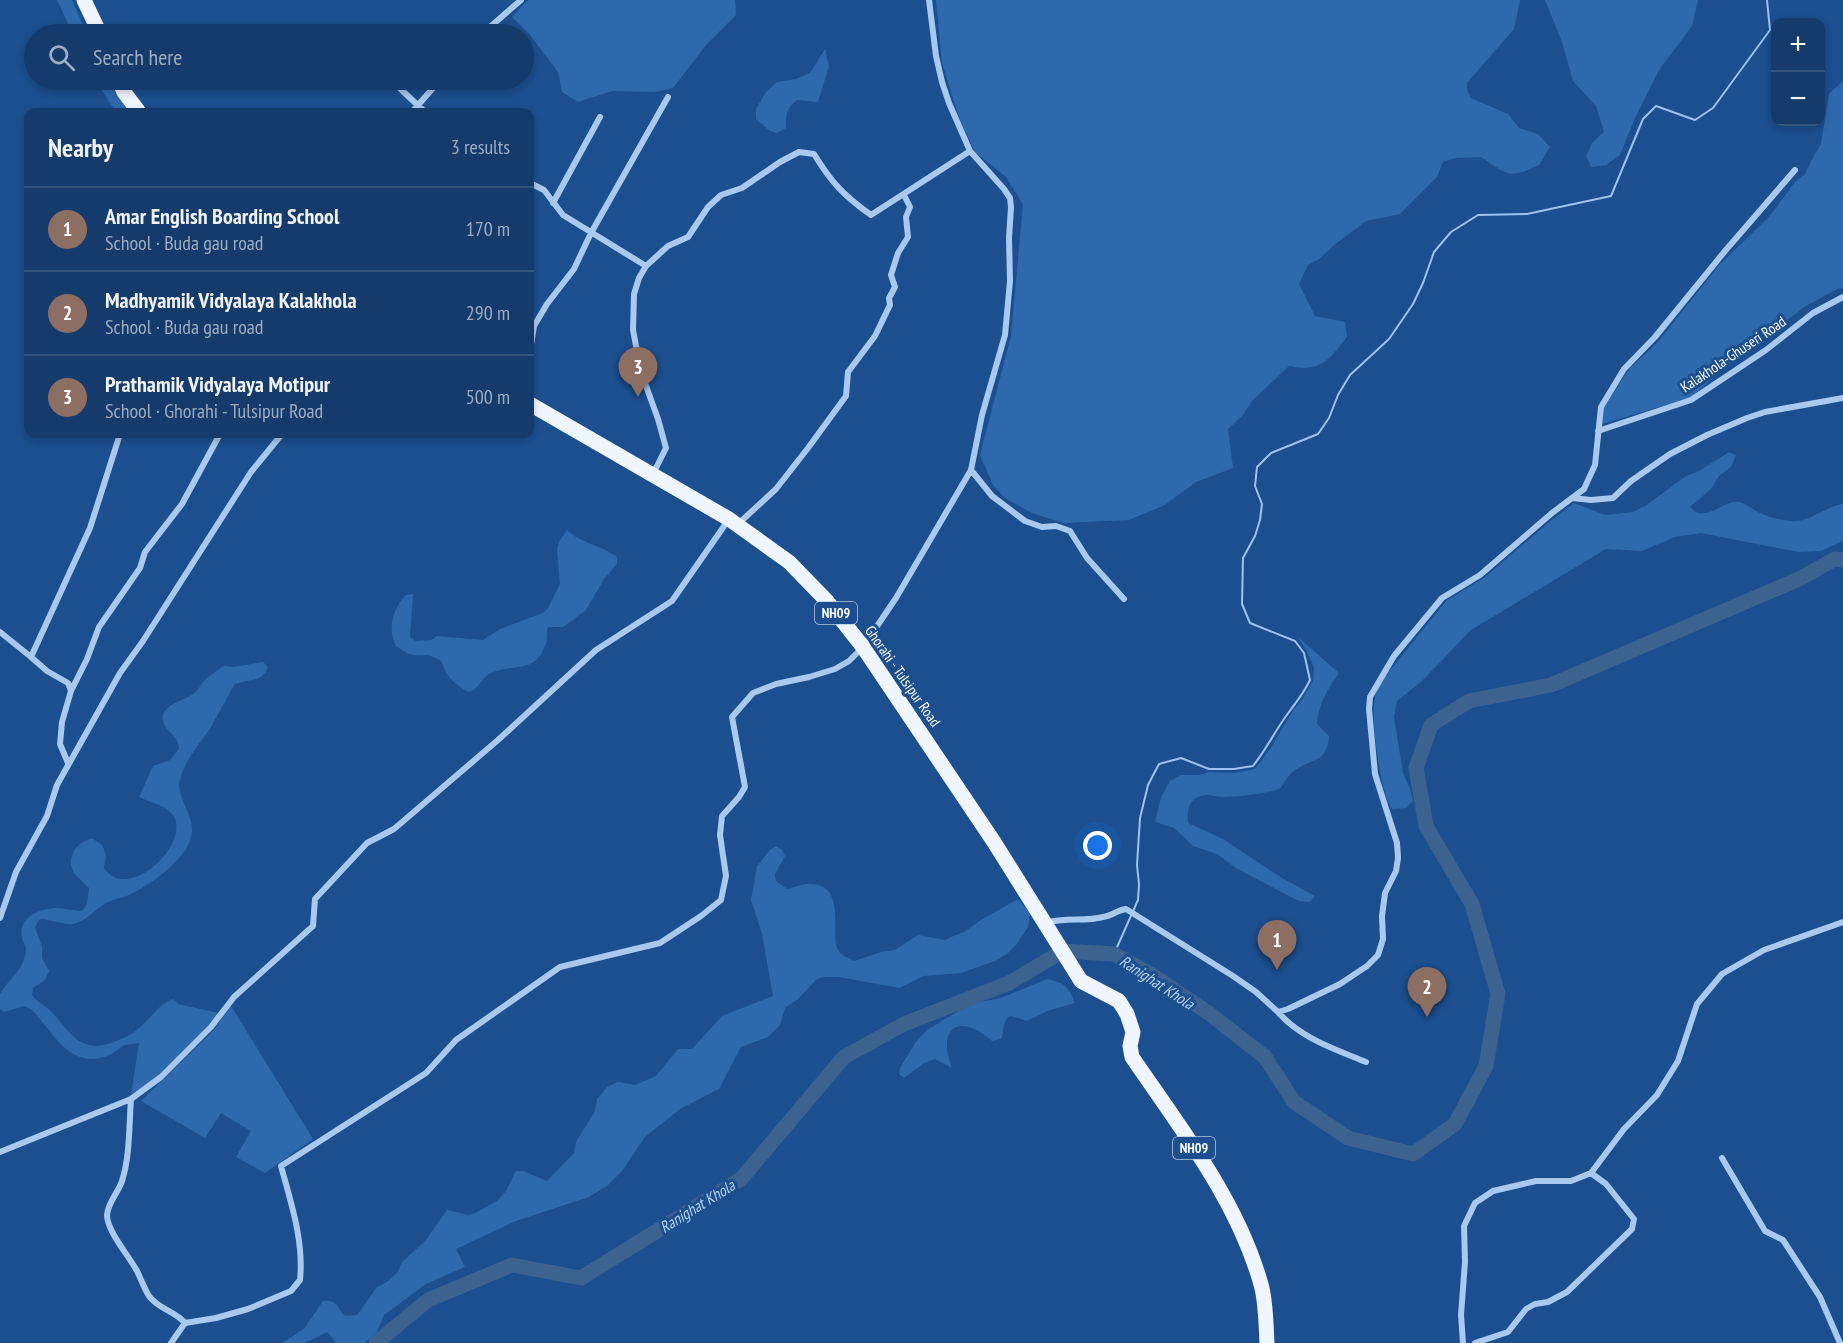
<!DOCTYPE html>
<html lang="en">
<head>
<meta charset="utf-8">
<style>
	body { margin:0; font-family:"PT Sans Narrow",sans-serif; background:#1d4271; color:#f1f3f6 }
	.controls { position:absolute; right:18px; top:18px; display:grid; overflow:hidden; border-radius:12px; box-shadow:0 3px 9px #0003 }
	.controls button { width:54px; height:54px; display:grid; place-items:center; padding:0; border:0; border-bottom:2px solid #33557e; background:#143b6b; color:#f1f3f6; font:30px sans-serif }
	.you { position:absolute; left:1098px; top:846px; width:21px; height:21px; margin:-15px; border:4px solid #fff; border-radius:50%; background:#1a73e8; box-shadow:0 0 0 9px #1a73e833 }
	.badge { display:grid; place-items:center; width:39px; height:39px; border-radius:50%; background:#ffd166; color:#fff; font-size:20px; font-weight:700 }
	.pin { position:absolute; translate:-50% -50px; filter:drop-shadow(0 2px 3px #0008) }
	.pin::after { content:''; position:absolute; top:32px; width:21px; height:18px; background:inherit; clip-path:polygon(0 0,100% 0,50% 100%) }
	.list { margin:0; padding:0; list-style:none }
	h2 { display:flex; justify-content:space-between; align-items:center; height:78px; margin:0; padding:0 24px; font-size:26px }
	h2 small { font-size:20px; font-weight:400; color:#9dadc1 }
	.list li { display:grid; grid-template-columns:39px 1fr auto; gap:18px; align-items:center; box-sizing:border-box; height:84px; padding:0 24px; border-top:2px solid #33557e }
	.list b { display:block; font-size:22px; white-space:nowrap }
	.list p { margin:0; font-size:20px; white-space:nowrap; color:#9dadc1 }
	.list em { font-size:20px; font-style:normal; color:#9dadc1 }
	.icon { flex:none; width:33px; height:33px; fill:none; stroke:currentColor; stroke-width:2; stroke-linecap:round; stroke-linejoin:round }
	.map { position:relative; flex:none; width:1843px; height:1343px; overflow:hidden }
	.search { position:absolute; background:#143b6b; box-shadow:0 3px 9px #0003; left:24px; top:24px; width:510px; height:66px; display:flex; align-items:center; gap:15px; box-sizing:border-box; padding:0 21px; border-radius:33px; color:#9dadc1; font-size:22px }
	.panel { position:absolute; background:#143b6b; box-shadow:0 3px 9px #0003; left:24px; top:108px; width:510px; height:330px; border-radius:12px }
	.map>svg:first-child { display:block }
</style>
</head>
<body>
<div class="map">
<svg width="1843" height="1343" viewBox="0 0 1843 1343">
	<rect width="100%" height="100%" fill="#1b4f8f"/>
	<path fill="#2e69ad" d="M 57,0 L 72,0 L 87,34 L 73,34 Z
		M 528,0 L 735,0 L 736,15 L 706,45 L 673,88 L 655,92 L 612,91 L 578,102 L 562,92 L 558,72 L 530,35 L 512,17 Z
		M 936,0 L 1520,0 L 1514,29 L 1467,83 L 1467,90 L 1471,98 L 1508,114 L 1519,128 L 1538,134 L 1550,147 L 1539,165 L 1523,172 L 1511,174 L 1502,171 L 1481,157 L 1455,158 L 1443,162 L 1437,177 L 1400,214 L 1366,221 L 1334,245 L 1319,259 L 1308,265 L 1299,284 L 1315,316 L 1345,322 L 1347,337 C 1329,360 1320,373 1289,366 L 1252,401 L 1242,416 L 1228,429 L 1233,468 L 1196,482 L 1165,505 L 1129,520 L 1063,523 L 1032,513 L 1019,506 L 1005,498 L 993,485 L 980,455 L 1011,336 L 1023,204 L 1005,176 L 975,152 L 960,120 L 942,63 Z
		M 1545,0 L 1698,0 L 1692,26 L 1659,70 L 1634,120 L 1620,155 L 1606,165 L 1591,167 L 1586,156 L 1592,143 L 1604,132 L 1596,106 L 1573,81 L 1562,42 Z
		M 825,49 L 829,66 L 818,102 L 797,100 C 787,108 785,115 786,128 L 777,133 L 770,131 L 756,119 L 756,109 L 766,92 L 777,82 L 796,79 L 810,73 Z
		M 95,80 L 109,80 L 131,112 L 116,112 Z
		M 1843,81 L 1843,288 L 1837,289 L 1806,306 L 1743,353 L 1690,398 L 1602,424 L 1604,408 L 1629,369 L 1658,342 L 1720,264 L 1768,218 L 1796,181 L 1805,174 L 1811,161 L 1821,144 L 1829,94 Z
		M 1729,452 L 1736,455 L 1731,467 L 1719,476 L 1711,489 L 1690,507 L 1695,512 C 1713,518 1724,500 1739,502 C 1746,503 1753,510 1760,513 C 1768,517 1786,522 1796,521 C 1809,521 1830,505 1843,504 L 1843,541 L 1821,551 L 1798,552 L 1701,533 L 1675,537 L 1642,551 L 1606,549 L 1471,630 L 1422,681 L 1397,701 L 1394,717 L 1403,773 L 1410,789 L 1413,801 L 1406,808 L 1393,809 C 1381,800 1372,724 1374,707 C 1374,699 1376,692 1379,684 L 1447,600 L 1484,578 L 1553,519 L 1574,503 L 1605,515 L 1633,512 L 1645,506 L 1686,476 L 1699,471 Z
		M 567,530 C 582,544 601,545 617,557 L 617,564 L 604,579 L 586,610 L 563,627 L 548,627 C 546,634 548,640 545,646 C 533,676 511,662 489,674 C 480,679 479,690 468,692 C 456,685 445,676 442,662 C 426,650 423,658 409,654 C 405,653 400,648 396,646 C 387,628 393,608 406,595 L 413,594 L 410,637 L 416,641 L 431,640 L 437,636 L 483,640 L 500,629 L 543,613 L 548,608 L 560,584 L 557,549 L 559,542 Z
		M 1298,637 L 1339,673 C 1326,692 1320,701 1317,724 L 1329,736 C 1327,763 1313,758 1295,770 C 1288,775 1284,783 1280,789 C 1262,794 1243,797 1224,797 C 1213,797 1206,792 1196,798 C 1187,804 1187,814 1188,823 L 1223,839 L 1282,878 L 1315,896 L 1310,902 L 1299,901 L 1287,895 L 1236,868 L 1217,854 L 1193,846 L 1174,828 L 1155,822 L 1161,797 L 1170,781 L 1181,775 L 1199,775 L 1209,772 L 1234,773 L 1255,769 L 1270,749 L 1294,709 L 1300,703 L 1313,681 L 1314,667 L 1305,648 Z
		M 263,662 L 268,667 C 262,684 247,678 234,685 C 227,699 219,712 212,725 C 201,743 185,759 180,780 C 175,795 194,815 192,832 C 190,858 150,885 129,895 C 122,898 114,899 108,902 C 96,908 87,921 73,924 C 63,925 53,920 42,919 L 39,920 L 35,927 L 42,947 L 42,958 L 49,971 L 45,980 L 33,988 L 32,995 C 37,1002 46,1006 53,1013 C 72,1035 81,1054 114,1042 C 122,1039 131,1035 138,1029 C 151,1019 157,1005 173,999 L 178,1004 L 218,1013 C 199,1041 162,1079 131,1094 L 139,1043 C 135,1044 128,1044 125,1045 C 117,1049 113,1055 104,1057 C 68,1068 52,1030 31,1009 L 24,1006 L 4,1012 L 0,1009 L 0,994 C 10,977 26,969 26,947 C 12,923 33,909 56,908 C 63,908 72,910 80,911 L 83,910 L 87,904 L 89,888 C 84,883 78,878 74,873 C 65,857 77,842 92,838 L 103,846 L 106,856 L 104,868 C 129,905 194,840 172,814 C 164,804 150,803 139,797 L 153,766 L 170,760 L 179,749 C 179,735 166,733 163,721 C 159,704 188,700 196,692 C 199,689 201,684 204,681 C 210,675 217,671 223,666 L 234,667 Z
		M 776,846 L 782,850 L 785,856 L 775,874 L 776,881 L 787,889 C 795,888 803,883 810,884 C 847,884 830,934 838,950 C 841,956 849,958 854,961 L 881,952 L 895,950 L 918,935 L 945,940 L 951,937 L 964,932 L 981,920 L 1018,899 L 1030,913 L 1028,927 L 1017,944 L 1007,954 L 995,961 L 961,973 L 924,976 L 899,988 L 839,977 L 824,977 L 817,979 L 798,999 L 785,1008 L 780,1025 L 768,1037 L 741,1047 L 719,1089 L 680,1109 L 645,1137 L 622,1171 L 607,1186 L 589,1197 L 516,1221 L 456,1249 L 465,1267 L 426,1284 L 384,1315 L 376,1334 L 364,1343 L 336,1343 L 327,1332 L 305,1343 L 282,1343 L 304,1329 L 323,1301 C 336,1298 338,1309 345,1316 L 357,1315 L 377,1287 L 387,1282 L 397,1273 L 402,1262 L 425,1241 L 447,1210 L 468,1215 L 475,1213 L 497,1201 L 506,1191 L 516,1171 L 523,1171 L 547,1181 L 574,1153 L 576,1142 L 595,1111 L 597,1099 L 607,1087 L 618,1082 L 635,1085 L 656,1076 L 678,1049 L 692,1049 L 722,1016 L 773,996 L 762,934 L 751,900 L 757,866 L 770,850 Z
		M 1047,979 C 1065,983 1068,986 1075,1003 L 1047,1011 L 1027,1021 L 1011,1016 C 1000,1021 1006,1031 1001,1039 L 992,1041 C 960,1012 936,1027 952,1068 L 935,1059 L 924,1063 L 904,1078 L 899,1074 L 900,1068 L 915,1043 L 927,1030 L 970,1004 L 1001,998 Z
		M 231,1006 L 313,1139 L 265,1173 L 236,1157 L 251,1131 L 221,1113 L 205,1138 L 141,1101 L 214,1030 Z"/>
	<g fill="none" stroke-linecap="round" stroke-linejoin="round">
		<path stroke="#9cc4f0" stroke-width="2" d="M 1114,954 L 1138,900 L 1139,884 L 1137,865 L 1140,818 L 1148,785 L 1159,764 L 1181,758 L 1209,769 L 1234,769 L 1253,766 C 1265,751 1273,735 1284,719 C 1293,706 1303,695 1310,680 L 1304,653 L 1295,641 L 1250,623 L 1242,604 L 1243,558 L 1255,536 L 1260,520 L 1262,504 L 1255,486 L 1257,467 L 1271,453 L 1318,434 L 1329,418 L 1338,395 L 1350,375 L 1389,339 L 1413,304 L 1423,283 L 1434,252 L 1451,232 L 1478,215 L 1527,214 L 1611,196 L 1643,119 L 1656,106 L 1695,120 L 1713,108 L 1770,30 L 1767,0"/>
		<path stroke="#3c6290" stroke-width="15" d="M 376,1343 L 428,1300 L 512,1265 L 581,1278 L 741,1179 L 844,1057 L 904,1024 L 1009,983 L 1063,951 L 1114,954 L 1152,975 L 1210,1014 L 1265,1057 L 1294,1102 L 1348,1138 L 1413,1154 L 1455,1124 L 1486,1066 L 1498,994 L 1472,904 L 1426,826 L 1416,768 L 1431,725 L 1469,701 L 1551,685 L 1799,579 L 1835,559 L 1843,560"/>
		<path stroke="#a9c9ee" stroke-width="6" d="M 482,34 L 521,0
			M 391,80 L 425,112
			M 412,112 L 440,80
			M 530,183 L 544,190 L 563,215 L 646,266
			M 553,203 L 600,117
			M 530,351 L 534,326 L 547,304 L 574,269 L 591,233 L 668,97
			M 1598,431 L 1691,400 L 1766,350 L 1813,313 L 1843,297
			M 971,470 L 992,496 L 1025,521 L 1042,527 L 1056,526 L 1070,531 L 1087,558 L 1124,599
			M 653,474 L 666,448 L 658,419 L 641,372 L 633,330 L 634,294 L 639,278 L 646,266 L 668,246 L 688,237 L 708,207 L 721,195 L 742,188 L 780,162 L 799,152 L 814,154 C 831,182 844,196 871,215 L 970,151
			M 1572,498 L 1591,500 L 1613,498 L 1631,481 L 1670,454 L 1707,435 L 1747,418 L 1765,412 L 1843,398
			M 738,524 L 776,489 L 808,448 L 846,396 L 848,372 L 875,336 L 890,305 L 889,298 L 895,287 L 891,275 L 898,253 L 908,237 L 906,217 L 910,207 L 904,195
			M 0,632 L 31,657
			M 71,691 L 87,659 L 99,627 L 140,568 L 145,552 L 182,504 L 220,434
			M 68,763 L 60,744 L 62,722 L 71,691 L 68,683 L 47,671 L 31,657 L 90,528 L 120,434
			M 0,918 L 16,872 L 47,816 L 57,785 L 120,673 L 143,641 L 251,472 L 282,434
			M 1045,923 C 1066,917 1085,922 1103,917 C 1112,916 1117,910 1126,909 L 1233,976 L 1256,992 L 1278,1012 L 1288,1009 L 1340,984 L 1367,966 L 1378,955 L 1383,939 L 1382,916 L 1385,893 L 1396,871 L 1398,858 L 1397,843 L 1375,774 L 1369,709 L 1370,697 L 1394,656 L 1442,598 L 1480,575 L 1552,513 L 1584,489 L 1595,465 L 1601,407 L 1624,369 L 1655,337 L 1725,251 L 1795,170
			M 1278,1012 C 1300,1038 1335,1049 1366,1062
			M 131,1099 C 129,1126 130,1156 122,1181 C 118,1193 108,1202 107,1215 C 107,1231 129,1256 137,1271 C 141,1279 144,1288 149,1296 C 158,1309 175,1311 185,1323 L 171,1343
			M 0,1152 L 131,1099 L 161,1077 L 211,1027 L 234,997 L 313,926 L 315,899 L 367,843 L 394,829 L 498,740 L 596,650 L 672,601 L 729,519
			M 1722,1158 L 1765,1231 L 1783,1240 L 1820,1297 L 1840,1343
			M 185,1323 L 216,1318 L 248,1309 L 291,1291 L 300,1280 C 304,1241 291,1203 281,1166 L 426,1073 L 456,1040 L 560,967 L 660,943 L 701,916 L 721,900 L 726,876 L 720,835 L 722,816 L 739,797 L 745,787 L 732,717 L 753,693 L 776,684 L 809,677 L 835,669 L 849,661 L 863,647 L 896,598 L 971,470 L 982,415 L 1005,335 L 1010,281 L 1009,238 L 1011,207 L 1010,198 L 1004,189 L 970,151 L 949,103 L 942,82 L 936,56 L 929,0
			M 1463,1343 L 1461,1315 L 1465,1262 L 1464,1226 L 1475,1203 L 1493,1191 L 1536,1181 L 1571,1181 L 1591,1173 L 1624,1129 L 1657,1095 L 1678,1061 L 1697,1004 L 1722,974 L 1764,950 L 1843,922
			M 1475,1343 L 1508,1332 L 1526,1309 L 1535,1304 L 1548,1302 L 1567,1292 L 1632,1229 L 1634,1219 L 1606,1184 L 1591,1173"/>
		<path stroke="#f0f6ff" stroke-width="15" d="M 84,0 L 100,34
			M 119,80 L 124,92 L 139,112
			M 530,404 L 729,519 L 789,562 L 826,600 L 863,647 L 994,842 L 1081,981 L 1119,1001 L 1127,1014 L 1133,1032 L 1130,1046 L 1132,1057 C 1181,1129 1239,1202 1262,1288 C 1266,1306 1266,1325 1267,1343"/>
	</g>
	<g text-anchor="middle" dominant-baseline="central" stroke-width="6" stroke-linejoin="round" paint-order="stroke">
		<g fill="#1b4f8f" stroke="#bbcadd" stroke-width="1.5">
			<rect x="815" y="602" width="42" height="22" rx="4.5"/>
			<rect x="1173" y="1137" width="42" height="22" rx="4.5"/>
		</g>
		<g font-size="14" font-weight="bold" fill="#fff">
			<text x="836" y="613">NH09</text>
			<text x="1194" y="1148">NH09</text>
		</g>
		<g font-size="15" fill="#fff" stroke="#1b4f8f">
			<text transform="translate(1733 354) rotate(-34)">Kalakhola-Ghuseri Road</text>
			<text transform="translate(903 676) rotate(55)">Ghorahi - Tulsipur Road</text>
		</g>
		<g font-size="16" font-style="italic" fill="#b5d3f5" stroke="#1b4f8f">
			<text transform="translate(1157 982) rotate(33)">Ranighat Khola</text>
			<text transform="translate(697 1206) rotate(-32)">Ranighat Khola</text>
		</g>
	</g>
</svg>
<div class="controls">
<button>+</button>
<button>−</button>
</div>
<div class="you"></div>
<div class="pin badge" style="left:1277px;top:970px;background:#8d6e63">1</div>
<div class="pin badge" style="left:1427px;top:1017px;background:#8d6e63">2</div>
<div class="pin badge" style="left:638px;top:397px;background:#8d6e63">3</div>
<div class="search"><svg class="icon" aria-label="search" viewBox="0 0 24 24"><circle cx="10" cy="10" r="6"/><path d="M15 15l6 6"/></svg>Search here</div>
<section class="panel">
<h2>Nearby<small>3 results</small></h2>
<ul class="list">
<li><span class="badge" style="background:#8d6e63">1</span><div><b>Amar English Boarding School</b><p>School · Buda gau road</p></div><em>170 m</em></li>
<li><span class="badge" style="background:#8d6e63">2</span><div><b>Madhyamik Vidyalaya Kalakhola</b><p>School · Buda gau road</p></div><em>290 m</em></li>
<li><span class="badge" style="background:#8d6e63">3</span><div><b>Prathamik Vidyalaya Motipur</b><p>School · Ghorahi - Tulsipur Road</p></div><em>500 m</em></li>
</ul>
</section>
</div>
</body>
</html>
